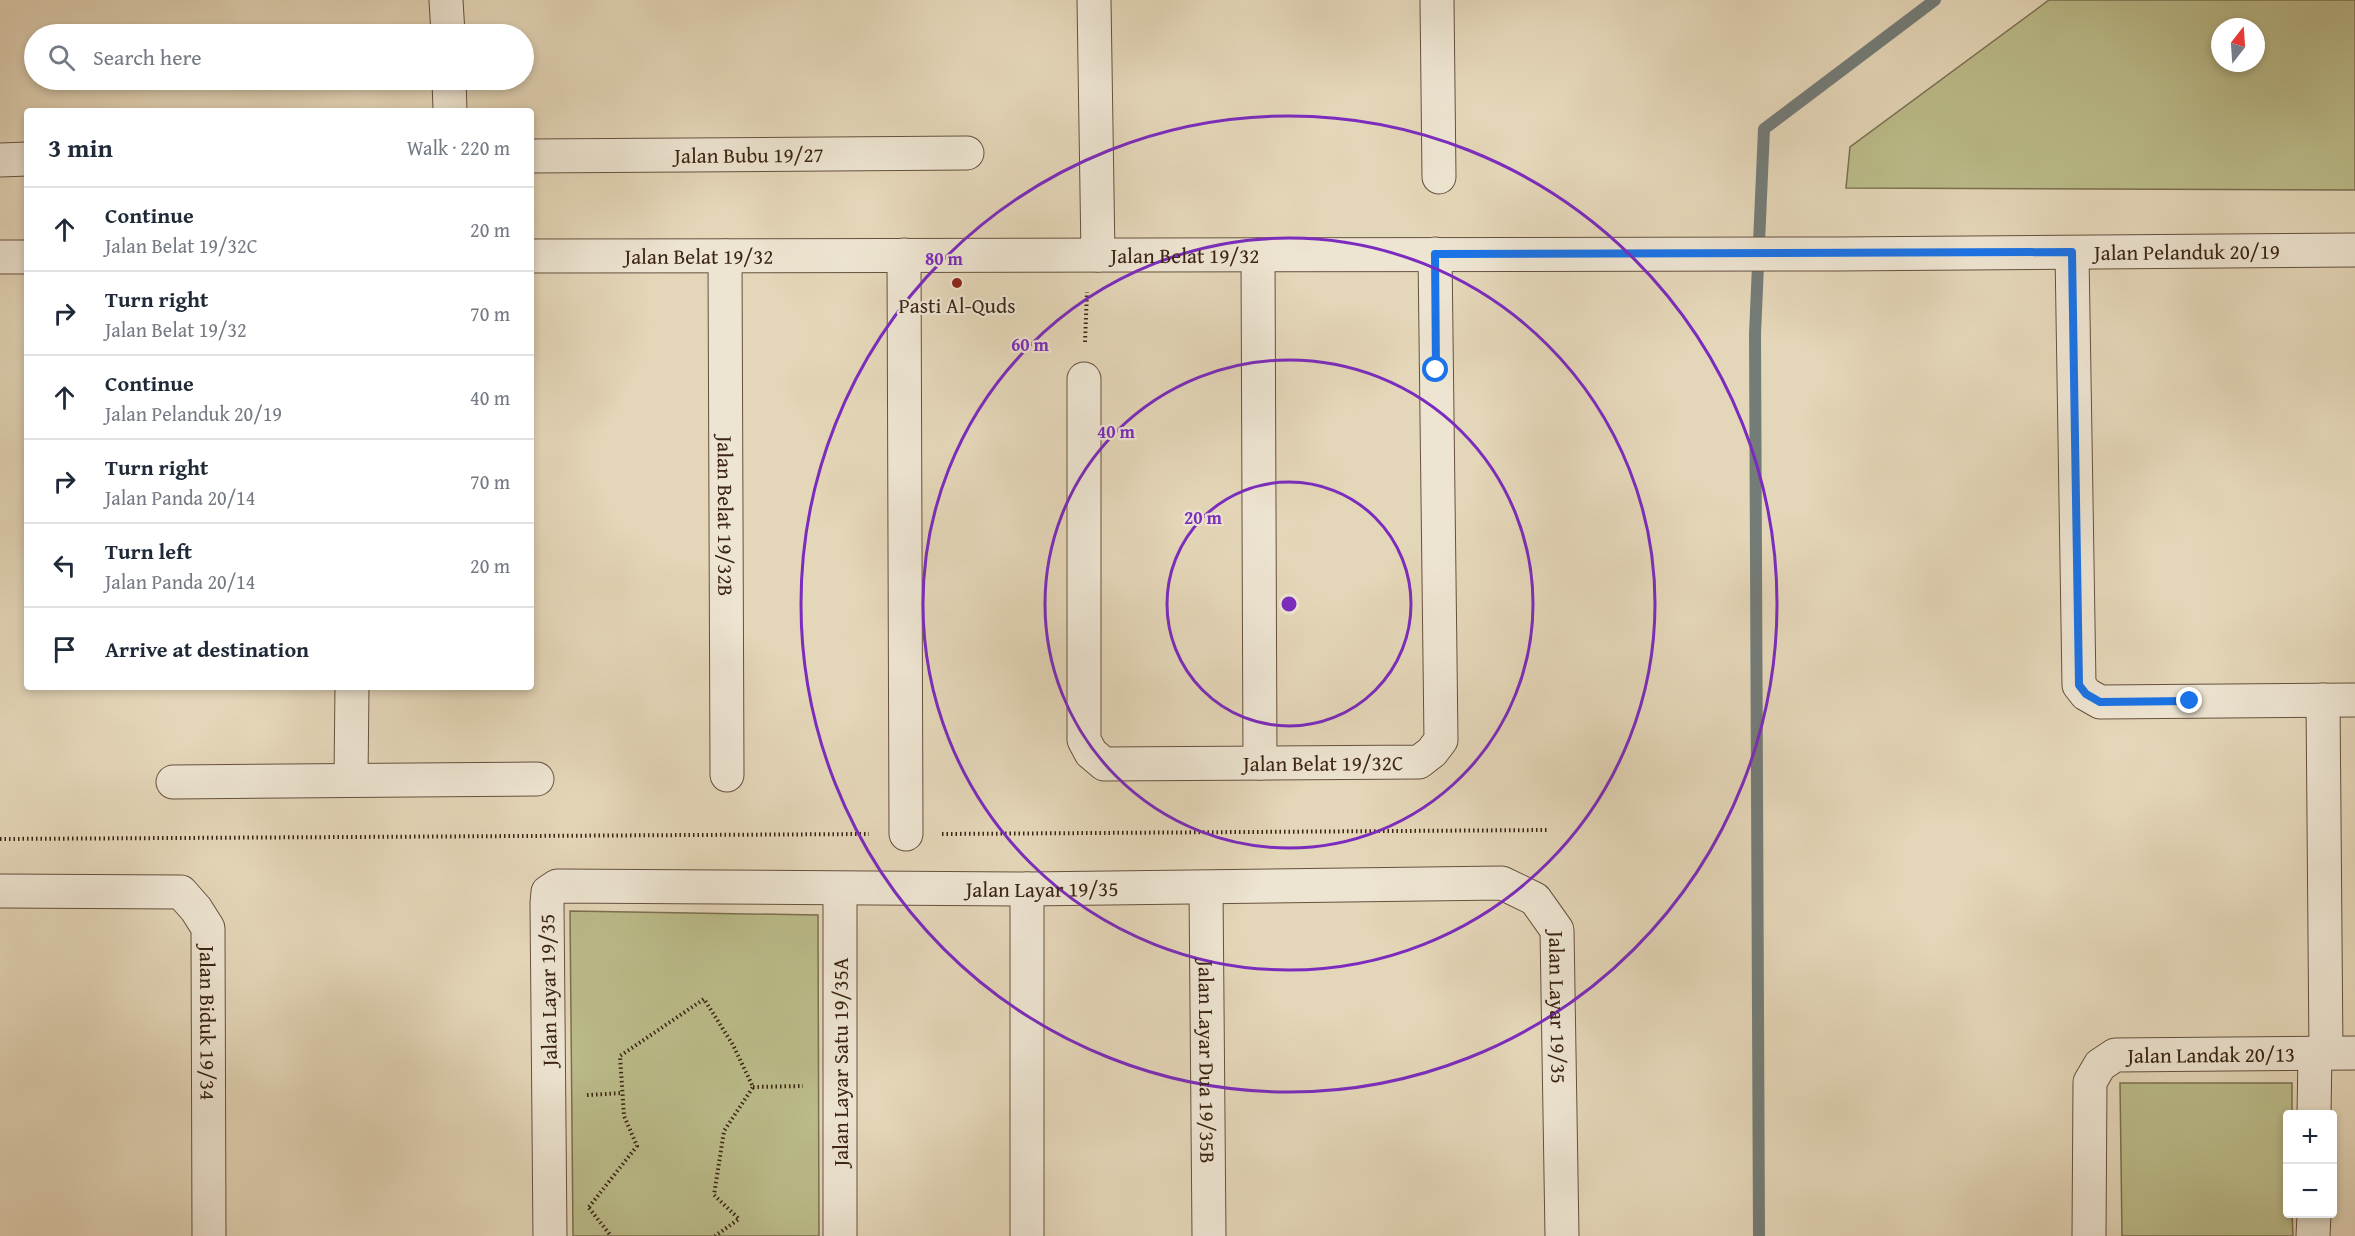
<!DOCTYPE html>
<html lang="en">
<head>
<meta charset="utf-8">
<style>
	body { margin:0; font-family:"Gentium Book Plus",serif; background:#f6f6f7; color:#1f2937 }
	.controls { position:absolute; right:18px; bottom:18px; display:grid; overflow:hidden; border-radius:6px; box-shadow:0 3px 9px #0003 }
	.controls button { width:54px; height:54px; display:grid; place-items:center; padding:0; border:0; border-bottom:2px solid #e0e1e3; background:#fff; color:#1f2937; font:30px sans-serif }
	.compass { position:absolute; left:2211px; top:18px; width:54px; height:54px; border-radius:50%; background:#fff; box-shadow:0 3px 9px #0003; rotate:17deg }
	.stop { position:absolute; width:18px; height:18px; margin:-14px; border:4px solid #1a73e8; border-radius:50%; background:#fff }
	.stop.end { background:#1a73e8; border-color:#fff; box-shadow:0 2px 6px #0008 }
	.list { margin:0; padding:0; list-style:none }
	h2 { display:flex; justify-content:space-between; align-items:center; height:78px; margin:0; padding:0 24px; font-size:26px }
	h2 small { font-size:20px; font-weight:400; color:#747a83 }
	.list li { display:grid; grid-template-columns:39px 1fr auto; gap:18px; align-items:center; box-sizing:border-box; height:84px; padding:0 24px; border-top:2px solid #e0e1e3 }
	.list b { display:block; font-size:22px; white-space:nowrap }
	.list p { margin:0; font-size:20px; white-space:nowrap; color:#747a83 }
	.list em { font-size:20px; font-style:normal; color:#747a83 }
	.icon { flex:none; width:33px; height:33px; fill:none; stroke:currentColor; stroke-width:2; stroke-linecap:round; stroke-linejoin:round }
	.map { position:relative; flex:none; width:2355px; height:1236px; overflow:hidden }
	.search { position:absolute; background:#fff; box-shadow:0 3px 9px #0003; left:24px; top:24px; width:510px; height:66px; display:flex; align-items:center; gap:15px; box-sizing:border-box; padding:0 21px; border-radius:33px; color:#747a83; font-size:22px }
	.panel { position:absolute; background:#fff; box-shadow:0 3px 9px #0003; left:24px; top:108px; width:510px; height:582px; border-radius:6px }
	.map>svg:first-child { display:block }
</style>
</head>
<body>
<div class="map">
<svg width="2355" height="1236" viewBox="0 0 2355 1236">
	<rect width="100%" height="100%" fill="#e4d6b8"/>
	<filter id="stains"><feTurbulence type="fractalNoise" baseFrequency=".00333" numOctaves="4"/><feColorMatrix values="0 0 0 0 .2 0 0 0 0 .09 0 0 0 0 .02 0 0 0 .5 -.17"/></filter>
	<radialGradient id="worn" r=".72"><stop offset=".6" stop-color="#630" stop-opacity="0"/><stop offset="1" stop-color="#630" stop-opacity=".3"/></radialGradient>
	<path fill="#bbbc8a" stroke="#7c7050" stroke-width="1.5" fill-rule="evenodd" d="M 2049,0 L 2355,0 L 2355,190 L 1846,188 L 1850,147 ZM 2220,27 L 2256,27 L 2256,63 L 2220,63 Z
		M 570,911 L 818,915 L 819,1236 L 573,1236 Z
		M 2120,1083 L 2292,1083 L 2292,1114 L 2288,1114 L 2288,1214 L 2292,1214 L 2293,1236 L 2122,1236 Z"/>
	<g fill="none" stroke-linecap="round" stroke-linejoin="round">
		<path stroke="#747c78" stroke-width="12" d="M 1759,1236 L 1755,334 L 1764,129 L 1935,0"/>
		<defs>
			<g id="minor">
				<path d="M 446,0 L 448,34"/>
				<path d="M 1094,0 L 1098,255"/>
				<path d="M 1437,0 L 1439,177"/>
				<path d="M 449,80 L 450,111"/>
				<path id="s1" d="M 531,156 L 967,153"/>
				<path d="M 0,160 L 27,159"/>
				<path d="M 2072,253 L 2079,685 L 2086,694 L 2100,702 L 2355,700"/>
				<path d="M 904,255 L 906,834"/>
				<path d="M 1258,255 L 1260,763"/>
				<path id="s2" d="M 531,256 L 1838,254 L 2355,250"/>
				<path id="s3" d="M 725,256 L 727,775"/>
				<path d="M 0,257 L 27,257"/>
				<path id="s4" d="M 1084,379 L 1084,740 L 1091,753 L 1104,764 L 1419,762 L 1432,752 L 1441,740 L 1435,254"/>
				<path d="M 2323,700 L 2326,1053"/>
				<path d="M 351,780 L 352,687"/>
				<path d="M 173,782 L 537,779"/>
				<path id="s5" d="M 1206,888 L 1209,1236"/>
				<path d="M 840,889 L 840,1236"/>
				<path id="s6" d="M 0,891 L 181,892 L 196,909 L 208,928 L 209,1236"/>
				<path d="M 2314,1114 L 2315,1053"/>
				<path id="s7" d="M 550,1236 L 547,903 L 548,892 L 557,886 L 1027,889 L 1502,883 L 1535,899 L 1557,930 L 1562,1236"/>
				<path d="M 1027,1236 L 1027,889"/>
				<path id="s8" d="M 2089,1236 L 2090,1082 L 2100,1065 L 2115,1055 L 2355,1053"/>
				<path d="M 2313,1236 L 2314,1214"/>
			</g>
		</defs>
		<use href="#minor" stroke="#66513e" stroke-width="35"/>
		<path stroke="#3c2515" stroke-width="4" stroke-dasharray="1.5 3" stroke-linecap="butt" d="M 1085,342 L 1087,292
			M 942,834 L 1548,830
			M 0,839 L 869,834
			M 753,1087 L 803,1086
			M 587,1095 L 622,1093
			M 589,1207 L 637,1146 L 624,1116 L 620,1056 L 704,999 L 733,1045 L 753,1087 L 724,1131 L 714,1195 L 739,1219 L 715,1236
			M 589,1208 L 611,1236"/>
		<use href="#minor" stroke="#ede4d1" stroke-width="33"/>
	</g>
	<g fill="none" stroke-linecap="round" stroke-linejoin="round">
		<path stroke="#1a73e8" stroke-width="8" d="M 1436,370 L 1435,254 L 2072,252 L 2079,685 L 2086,694 L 2100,702 L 2190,701"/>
	</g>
	<g fill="none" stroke="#7b2cbf" stroke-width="3">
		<circle cx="1289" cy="604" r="122"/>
		<circle cx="1289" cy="604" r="244"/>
		<circle cx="1289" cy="604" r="366"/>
		<circle cx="1289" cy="604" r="488"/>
	</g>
	<circle fill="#8f2418" stroke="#ede4d1" stroke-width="2" cx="957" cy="283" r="6"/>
	<g text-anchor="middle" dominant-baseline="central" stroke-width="4.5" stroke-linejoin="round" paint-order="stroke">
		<g font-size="21" fill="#3c2515" stroke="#ede4d1">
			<text stroke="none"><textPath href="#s1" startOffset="218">Jalan Bubu 19/27</textPath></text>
			<text stroke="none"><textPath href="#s2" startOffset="1656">Jalan Pelanduk 20/19</textPath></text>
			<text stroke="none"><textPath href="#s2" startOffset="654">Jalan Belat 19/32</textPath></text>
			<text stroke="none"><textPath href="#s2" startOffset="168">Jalan Belat 19/32</textPath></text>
			<text stroke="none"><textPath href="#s3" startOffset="260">Jalan Belat 19/32B</textPath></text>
			<text stroke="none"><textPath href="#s4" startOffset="612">Jalan Belat 19/32C</textPath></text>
			<text stroke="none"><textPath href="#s7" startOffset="840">Jalan Layar 19/35</textPath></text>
			<text transform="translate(548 990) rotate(-91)">Jalan Layar 19/35</text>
			<text stroke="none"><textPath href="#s7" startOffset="1452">Jalan Layar 19/35</textPath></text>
			<text stroke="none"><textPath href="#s6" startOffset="321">Jalan Biduk 19/34</textPath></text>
			<text stroke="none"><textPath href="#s8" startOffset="288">Jalan Landak 20/13</textPath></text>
			<text transform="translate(840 1062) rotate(-90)">Jalan Layar Satu 19/35A</text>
			<text stroke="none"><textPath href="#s5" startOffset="174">Jalan Layar Dua 19/35B</textPath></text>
		</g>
		<g font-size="21" fill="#3c2515" stroke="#ede4d1">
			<text x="957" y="305">Pasti Al-Quds</text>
		</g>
	</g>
	<circle cx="1289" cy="604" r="9" fill="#7b2cbf" stroke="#ede4d1" stroke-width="3"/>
	<g font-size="18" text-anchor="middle" font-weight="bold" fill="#7b2cbf" stroke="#ede4d1" stroke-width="4.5" stroke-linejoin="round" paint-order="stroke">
		<text x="944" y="265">80 m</text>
		<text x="1030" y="351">60 m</text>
		<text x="1116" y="438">40 m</text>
		<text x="1203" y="524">20 m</text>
	</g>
	<rect width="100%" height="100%" filter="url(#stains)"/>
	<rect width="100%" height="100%" fill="url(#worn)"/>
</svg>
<div class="controls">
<button>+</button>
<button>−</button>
</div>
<svg class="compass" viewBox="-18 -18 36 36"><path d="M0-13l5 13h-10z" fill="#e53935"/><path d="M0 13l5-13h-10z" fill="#747a83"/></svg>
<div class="stop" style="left:1436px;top:370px"></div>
<div class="stop end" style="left:2190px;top:701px"></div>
<div class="search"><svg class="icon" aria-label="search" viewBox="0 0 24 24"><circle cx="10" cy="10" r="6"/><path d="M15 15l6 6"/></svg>Search here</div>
<section class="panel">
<h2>3 min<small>Walk · 220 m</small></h2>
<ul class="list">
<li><svg class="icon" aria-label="ahead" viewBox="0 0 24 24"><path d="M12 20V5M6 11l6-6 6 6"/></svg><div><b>Continue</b><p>Jalan Belat 19/32C</p></div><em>20 m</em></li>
<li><svg class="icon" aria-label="right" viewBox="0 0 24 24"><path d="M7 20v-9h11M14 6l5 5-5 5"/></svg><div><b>Turn right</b><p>Jalan Belat 19/32</p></div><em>70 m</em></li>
<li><svg class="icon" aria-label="ahead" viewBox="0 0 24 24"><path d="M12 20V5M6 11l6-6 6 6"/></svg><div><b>Continue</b><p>Jalan Pelanduk 20/19</p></div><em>40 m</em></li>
<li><svg class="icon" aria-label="right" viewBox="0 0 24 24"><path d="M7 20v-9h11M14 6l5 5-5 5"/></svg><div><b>Turn right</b><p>Jalan Panda 20/14</p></div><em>70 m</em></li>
<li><svg class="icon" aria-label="left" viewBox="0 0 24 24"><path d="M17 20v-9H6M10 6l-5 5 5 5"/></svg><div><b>Turn left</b><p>Jalan Panda 20/14</p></div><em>20 m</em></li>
<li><svg class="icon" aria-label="arrive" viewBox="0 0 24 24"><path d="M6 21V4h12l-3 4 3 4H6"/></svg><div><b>Arrive at destination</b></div></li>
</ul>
</section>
</div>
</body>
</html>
